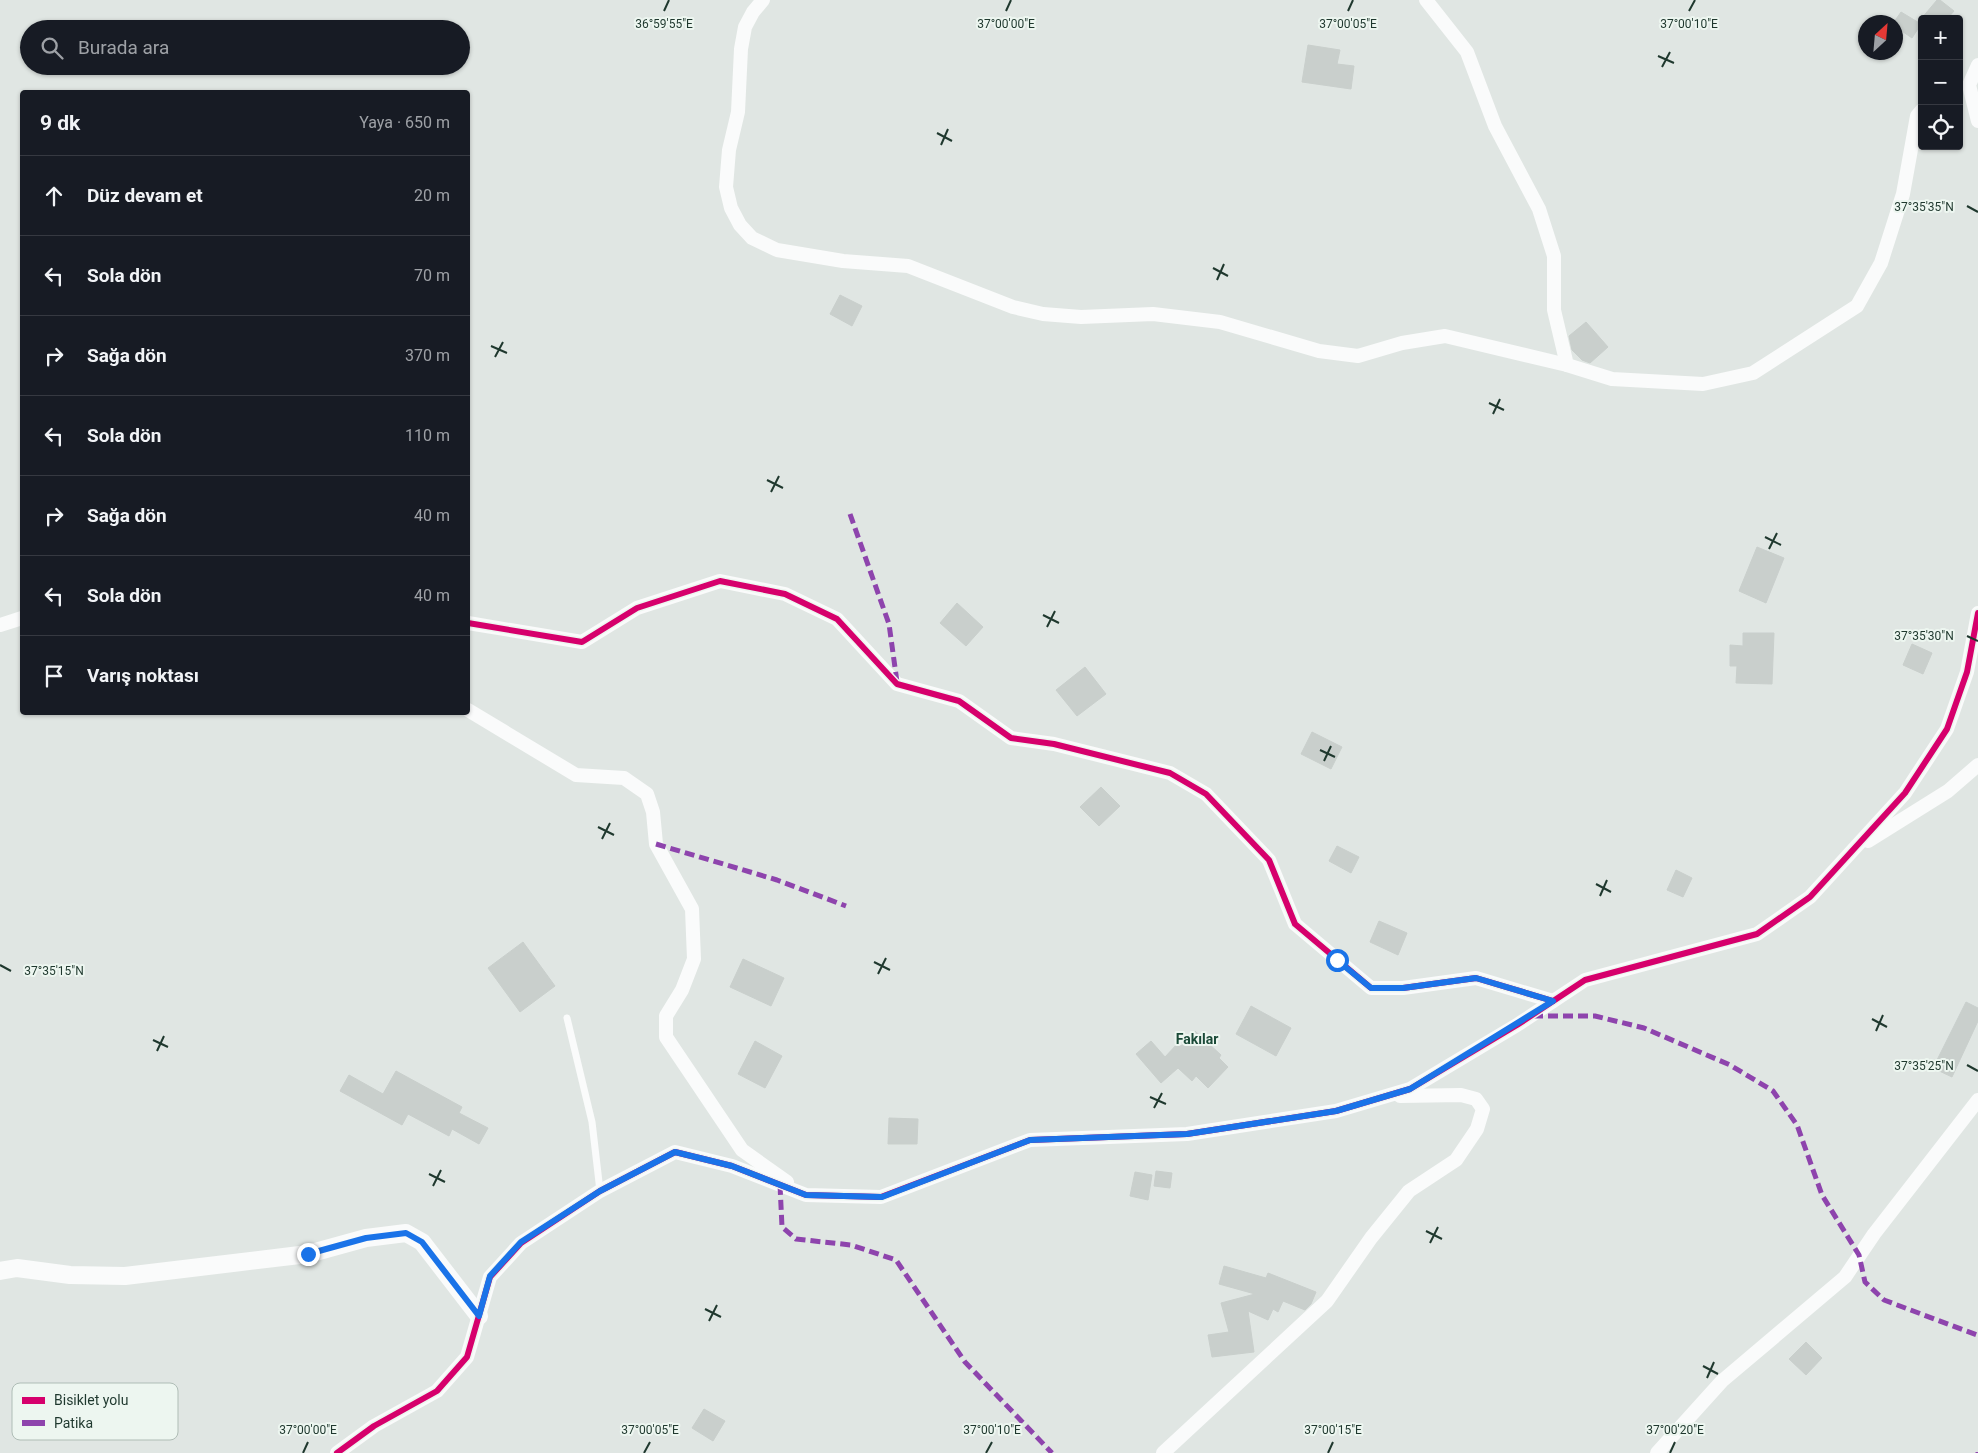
<!DOCTYPE html>
<html lang="tr">
<meta charset="utf-8">
<style>
:root{--surface:#171b24;--page:#242831;--text:#f1f3f6;--muted:#9ea1a6;--line:#363941}
body{margin:0;font-family:Roboto,sans-serif;background:var(--page);color:var(--text)}
.controls{position:absolute;right:15px;top:15px;display:grid;overflow:hidden;border-radius:5px;box-shadow:0 1px 4px #0004}
.controls button{width:45px;height:45px;display:grid;place-items:center;padding:0;border:0;border-bottom:1px solid var(--line);background:var(--surface);color:var(--text);font:25px sans-serif}
.compass{position:absolute;left:1858px;top:15px;width:45px;height:45px;border-radius:50%;background:var(--surface);box-shadow:0 1px 4px #0004;rotate:26deg}
.stop{position:absolute;width:15px;height:15px;margin:-11px;border:4px solid #1a73e8;border-radius:50%;background:#fff}
.stop.end{background:#1a73e8;border-color:#fff;box-shadow:0 1px 5px #0008}
.list{margin:0;padding:0;list-style:none}
h2{display:flex;justify-content:space-between;align-items:center;height:65px;margin:0;padding:0 20px;font-size:21px}
h2 small{font-size:16px;font-weight:400;color:var(--muted)}
.list li{display:grid;grid-template-columns:32px 1fr auto;gap:15px;align-items:center;box-sizing:border-box;height:80px;padding:0 20px;border-top:1px solid var(--line)}
.list b{display:block;font-size:19px;white-space:nowrap}
.list em{font-size:16px;font-style:normal;color:var(--muted)}
.icon{flex:none;width:28px;height:28px;fill:none;stroke:currentColor;stroke-width:2;stroke-linecap:round;stroke-linejoin:round}
.map{position:relative;flex:none;width:1978px;height:1453px;overflow:hidden}
.search{position:absolute;background:var(--surface);box-shadow:0 1px 4px #0004;left:20px;top:20px;width:450px;height:55px;display:flex;align-items:center;gap:12px;box-sizing:border-box;padding:0 18px;border-radius:28px;color:var(--muted);font-size:19px}
.panel{position:absolute;background:var(--surface);box-shadow:0 1px 4px #0004;left:20px;top:90px;width:450px;height:625px;border-radius:5px}
.map>svg:first-child{display:block}
</style>
<div class="map">
<svg width="1978" height="1453" viewBox="0 0 1978 1453">
<rect width="100%" height="100%" fill="#e0e6e3"/>
<!-- building -->
<g fill="#c9cfcc" stroke="#c9cfcc">
<polygon points="1937,0 1940,0 1954,11 1947,19 1921,19"/>
<polygon points="1901,12 1921,24 1912,38 1896,27 1894,22"/>
<polygon points="1308,45 1340,50 1337,64 1354,66 1351,89 1302,82"/>
<polygon points="840,295 862,306 852,326 830,314"/>
<polygon points="1586,322 1608,347 1590,363 1582,360 1572,350 1569,336"/>
<polygon points="1757,547 1784,558 1766,603 1739,591"/>
<polygon points="957,603 983,627 966,646 940,623"/>
<polygon points="1743,633 1774,633 1772,684 1736,683 1737,666 1730,666 1730,645 1743,646"/>
<polygon points="1912,644 1932,653 1923,674 1903,665"/>
<polygon points="1085,667 1106,694 1077,716 1056,690"/>
<polygon points="1312,732 1342,747 1331,769 1301,754"/>
<polygon points="1101,787 1120,806 1099,826 1080,807"/>
<polygon points="1337,846 1359,857 1351,873 1329,861"/>
<polygon points="1676,870 1692,878 1683,897 1667,890"/>
<polygon points="1379,921 1407,933 1398,955 1370,942"/>
<polygon points="523,942 555,986 520,1012 488,968"/>
<polygon points="743,959 784,978 771,1006 730,987"/>
<polygon points="1966,1002 1978,1008 1978,1021 1952,1077 1933,1068"/>
<polygon points="1251,1006 1291,1028 1276,1056 1236,1034"/>
<polygon points="1195,1031 1221,1055 1219,1058 1228,1067 1208,1088 1196,1076 1192,1081 1178,1068 1161,1083 1136,1054 1151,1041 1165,1057 1178,1043 1181,1046"/>
<polygon points="755,1041 782,1056 765,1088 738,1074"/>
<polygon points="396,1071 462,1107 459,1113 488,1128 479,1144 452,1129 449,1136 408,1114 402,1125 340,1091 349,1075 383,1094"/>
<polygon points="889,1118 918,1119 917,1144 888,1144"/>
<polygon points="1156,1171 1172,1173 1170,1188 1154,1186"/>
<polygon points="1135,1172 1152,1175 1148,1200 1130,1196"/>
<polygon points="1224,1266 1266,1278 1268,1273 1316,1292 1311,1304 1305,1310 1283,1301 1278,1312 1273,1309 1268,1320 1248,1311 1254,1352 1212,1357 1208,1335 1229,1332 1221,1303 1255,1294 1219,1284"/>
<polygon points="1806,1342 1822,1358 1806,1375 1789,1359"/>
<polygon points="704,1409 725,1421 713,1441 692,1428"/>
</g>
<g fill="none" stroke-linecap="round" stroke-linejoin="round">
<!-- service -->
<polyline stroke="#fafbfb" stroke-width="7" points="567,1018 592,1122 600,1191"/>
<!-- minor -->
<g stroke="#fafbfb" stroke-width="14">
<polyline points="763,0 753,12 745,27 741,49 738,112 729,150 726,187 731,208 740,225 752,238 777,250 843,261 908,266 1013,307 1043,314 1081,317 1153,314 1220,322 1319,351 1358,356 1402,343 1445,336 1567,365"/>
<polyline points="1426,0 1467,52 1495,126 1539,209 1554,256 1554,310 1567,365 1612,379 1703,384 1753,373 1857,306 1881,263 1903,194 1917,116 1922,110"/>
<polyline points="1978,65 1969,85 1978,121"/>
<polyline points="468,623 582,642 637,608 720,581 785,594 837,619 897,684 959,701 1011,738 1054,744 1170,773 1206,794 1269,860 1295,924 1371,988 1403,988 1476,978 1553,1001"/>
<polyline points="0,625 22,618"/>
<polyline points="468,710 576,775 624,778 647,794 653,812 656,844 692,909 694,959 682,990 666,1016 666,1037 742,1150 787,1182"/>
<polyline points="1868,841 1948,791 1978,765"/>
<polyline points="337,1453 374,1426 437,1391 467,1357 490,1277 521,1243 600,1191 675,1152 732,1166 806,1195 881,1197 1030,1140 1187,1134 1336,1111 1410,1089 1517,1025 1585,980 1757,934 1810,897 1905,793 1947,729 1967,672 1978,613"/>
<polyline points="1163,1453 1327,1301 1371,1238 1409,1191 1456,1160 1477,1129 1483,1109 1476,1099 1461,1095 1400,1096"/>
<polyline points="1657,1453 1722,1381 1845,1277 1874,1234 1978,1100"/>
</g>
<!-- tertiary -->
<polyline stroke="#fafbfb" stroke-width="18" points="0,1271 17,1268 70,1275 125,1276 308,1254 366,1238 406,1233 422,1242 479,1316"/>
<!-- quiet -->
<g stroke="#8e44ad" stroke-width="5" stroke-dasharray="10 5" stroke-linecap="butt">
<polyline points="850,514 889,624 897,682"/>
<polyline points="656,844 777,880 846,906"/>
<polyline points="1533,1016 1595,1016 1644,1028 1730,1065 1773,1091 1797,1125 1822,1195 1859,1255 1865,1282 1884,1300 1977,1335 1978,1337"/>
<polyline points="780,1185 782,1227 796,1239 851,1245 896,1260 965,1362 1052,1453"/>
<polyline points="1978,1453 1978,1452"/>
</g>
<!-- cycleway casing -->
<g stroke="#edf6f0" stroke-width="9">
<g id="cycleway">
<polyline points="468,623 582,642 637,608 720,581 785,594 837,619 897,684 959,701 1011,738 1054,744 1170,773 1206,794 1269,860 1295,924 1371,988 1403,988 1476,978 1553,1001"/>
<polyline points="337,1453 374,1426 437,1391 467,1357 490,1277 521,1243 600,1191 675,1152 732,1166 806,1195 881,1197 1030,1140 1187,1134 1336,1111 1410,1089 1517,1025 1585,980 1757,934 1810,897 1905,793 1947,729 1967,672 1978,613"/>
</g>
</g>
<!-- cycleway -->
<use href="#cycleway" stroke="#d6006c" stroke-width="6"/>
</g>
<g fill="none" stroke-linecap="round" stroke-linejoin="round">
<!-- route -->
<polyline stroke="#1a73e8" stroke-width="6" points="308,1254 366,1238 406,1233 422,1242 479,1316 490,1276 521,1242 600,1191 675,1152 732,1166 806,1195 882,1197 1030,1140 1187,1134 1336,1111 1410,1089 1553,1001 1476,978 1403,988 1371,988 1337,960"/>
</g>
<!-- ticks -->
<path fill="none" stroke="#1f382e" stroke-width="2" d="M664,11L669,0M1006,11L1011,0M1348,11L1353,0M1689,11L1695,0M1658,56L1674,63M1662,67L1670,52M937,133L952,141M941,145L948,129M1967,206L1978,212M1213,268L1228,276M1217,280L1224,264M491,346L507,353M495,357L503,342M1489,403L1504,410M1493,414L1500,399M767,480L783,488M771,492L779,476M1765,537L1781,545M1769,549L1777,533M1043,615L1059,623M1047,627L1055,611M1967,636L1978,641M1320,750L1335,757M1324,761L1331,746M598,827L614,835M602,839L610,823M1596,884L1611,892M1600,896L1607,880M874,962L890,970M0,965L11,971M878,974L886,958M1872,1019L1887,1027M1876,1031L1883,1015M153,1040L168,1047M157,1051L164,1036M1967,1065L1978,1071M1150,1097L1166,1104M1154,1108L1162,1093M429,1174L445,1182M433,1186L441,1170M1426,1231L1442,1239M1430,1243L1438,1227M705,1309L721,1317M709,1321L717,1305M1703,1366L1718,1374M1707,1378L1714,1362M303,1453L308,1442M644,1453L650,1442M986,1453L992,1442M1328,1453L1333,1442M1670,1453L1675,1442"/>
<g text-anchor="middle" stroke-width="4" stroke-linejoin="round" paint-order="stroke">
<!-- neighbourhood labels -->
<g font-size="14" font-weight="bold" fill="#1b4a38" stroke="#edf6f0">
<text x="1197" y="1044">Fakılar</text>
</g>
</g>
<!-- legend -->
<rect x="12" y="1383" width="166" height="57" rx="8" fill="#edf6f0" stroke="#afbdb6" stroke-width="1"/>
<rect x="22" y="1397" width="23" height="7" fill="#d6006c"/>
<rect x="22" y="1420" width="23" height="6" fill="#8e44ad"/>
<g font-size="14" fill="#1f382e">
<text x="54" y="1405">Bisiklet yolu</text>
<text x="54" y="1428">Patika</text>
</g>
<g font-size="12" text-anchor="middle" fill="#1f382e" stroke="#edf6f0" stroke-width="4" stroke-linejoin="round" paint-order="stroke">
<text x="664" y="28">36°59'55"E</text>
<text x="1006" y="28">37°00'00"E</text>
<text x="1348" y="28">37°00'05"E</text>
<text x="1689" y="28">37°00'10"E</text>
<text x="1924" y="211">37°35'35"N</text>
<text x="1924" y="640">37°35'30"N</text>
<text x="54" y="975">37°35'15"N</text>
<text x="1924" y="1070">37°35'25"N</text>
<text x="308" y="1434">37°00'00"E</text>
<text x="650" y="1434">37°00'05"E</text>
<text x="992" y="1434">37°00'10"E</text>
<text x="1333" y="1434">37°00'15"E</text>
<text x="1675" y="1434">37°00'20"E</text>
</g>
</svg>
<div class="controls">
<button>+</button>
<button>−</button>
<button><svg class="icon" aria-label="locate" viewBox="0 0 24 24"><circle cx="12" cy="12" r="6"/><path d="M12 2v4M12 18v4M2 12h4M18 12h4"/></svg></button>
</div>
<svg class="compass" viewBox="-18 -18 36 36"><path d="M0-13l5 13h-10z" fill="#e53935"/><path d="M0 13l5-13h-10z" fill="#9ea1a6"/></svg>
<div class="stop" style="left:1337px;top:960px"></div>
<div class="stop end" style="left:308px;top:1254px"></div>
<div class="search"><svg class="icon" aria-label="search" viewBox="0 0 24 24"><circle cx="10" cy="10" r="6"/><path d="M15 15l6 6"/></svg>Burada ara</div>
<section class="panel">
<h2>9 dk<small>Yaya · 650 m</small></h2>
<ul class="list">
<li><svg class="icon" aria-label="ahead" viewBox="0 0 24 24"><path d="M12 20V5M6 11l6-6 6 6"/></svg><div><b>Düz devam et</b></div><em>20 m</em></li>
<li><svg class="icon" aria-label="left" viewBox="0 0 24 24"><path d="M17 20v-9H6M10 6l-5 5 5 5"/></svg><div><b>Sola dön</b></div><em>70 m</em></li>
<li><svg class="icon" aria-label="right" viewBox="0 0 24 24"><path d="M7 20v-9h11M14 6l5 5-5 5"/></svg><div><b>Sağa dön</b></div><em>370 m</em></li>
<li><svg class="icon" aria-label="left" viewBox="0 0 24 24"><path d="M17 20v-9H6M10 6l-5 5 5 5"/></svg><div><b>Sola dön</b></div><em>110 m</em></li>
<li><svg class="icon" aria-label="right" viewBox="0 0 24 24"><path d="M7 20v-9h11M14 6l5 5-5 5"/></svg><div><b>Sağa dön</b></div><em>40 m</em></li>
<li><svg class="icon" aria-label="left" viewBox="0 0 24 24"><path d="M17 20v-9H6M10 6l-5 5 5 5"/></svg><div><b>Sola dön</b></div><em>40 m</em></li>
<li><svg class="icon" aria-label="arrive" viewBox="0 0 24 24"><path d="M6 21V4h12l-3 4 3 4H6"/></svg><div><b>Varış noktası</b></div></li>
</ul>
</section>
</div>
